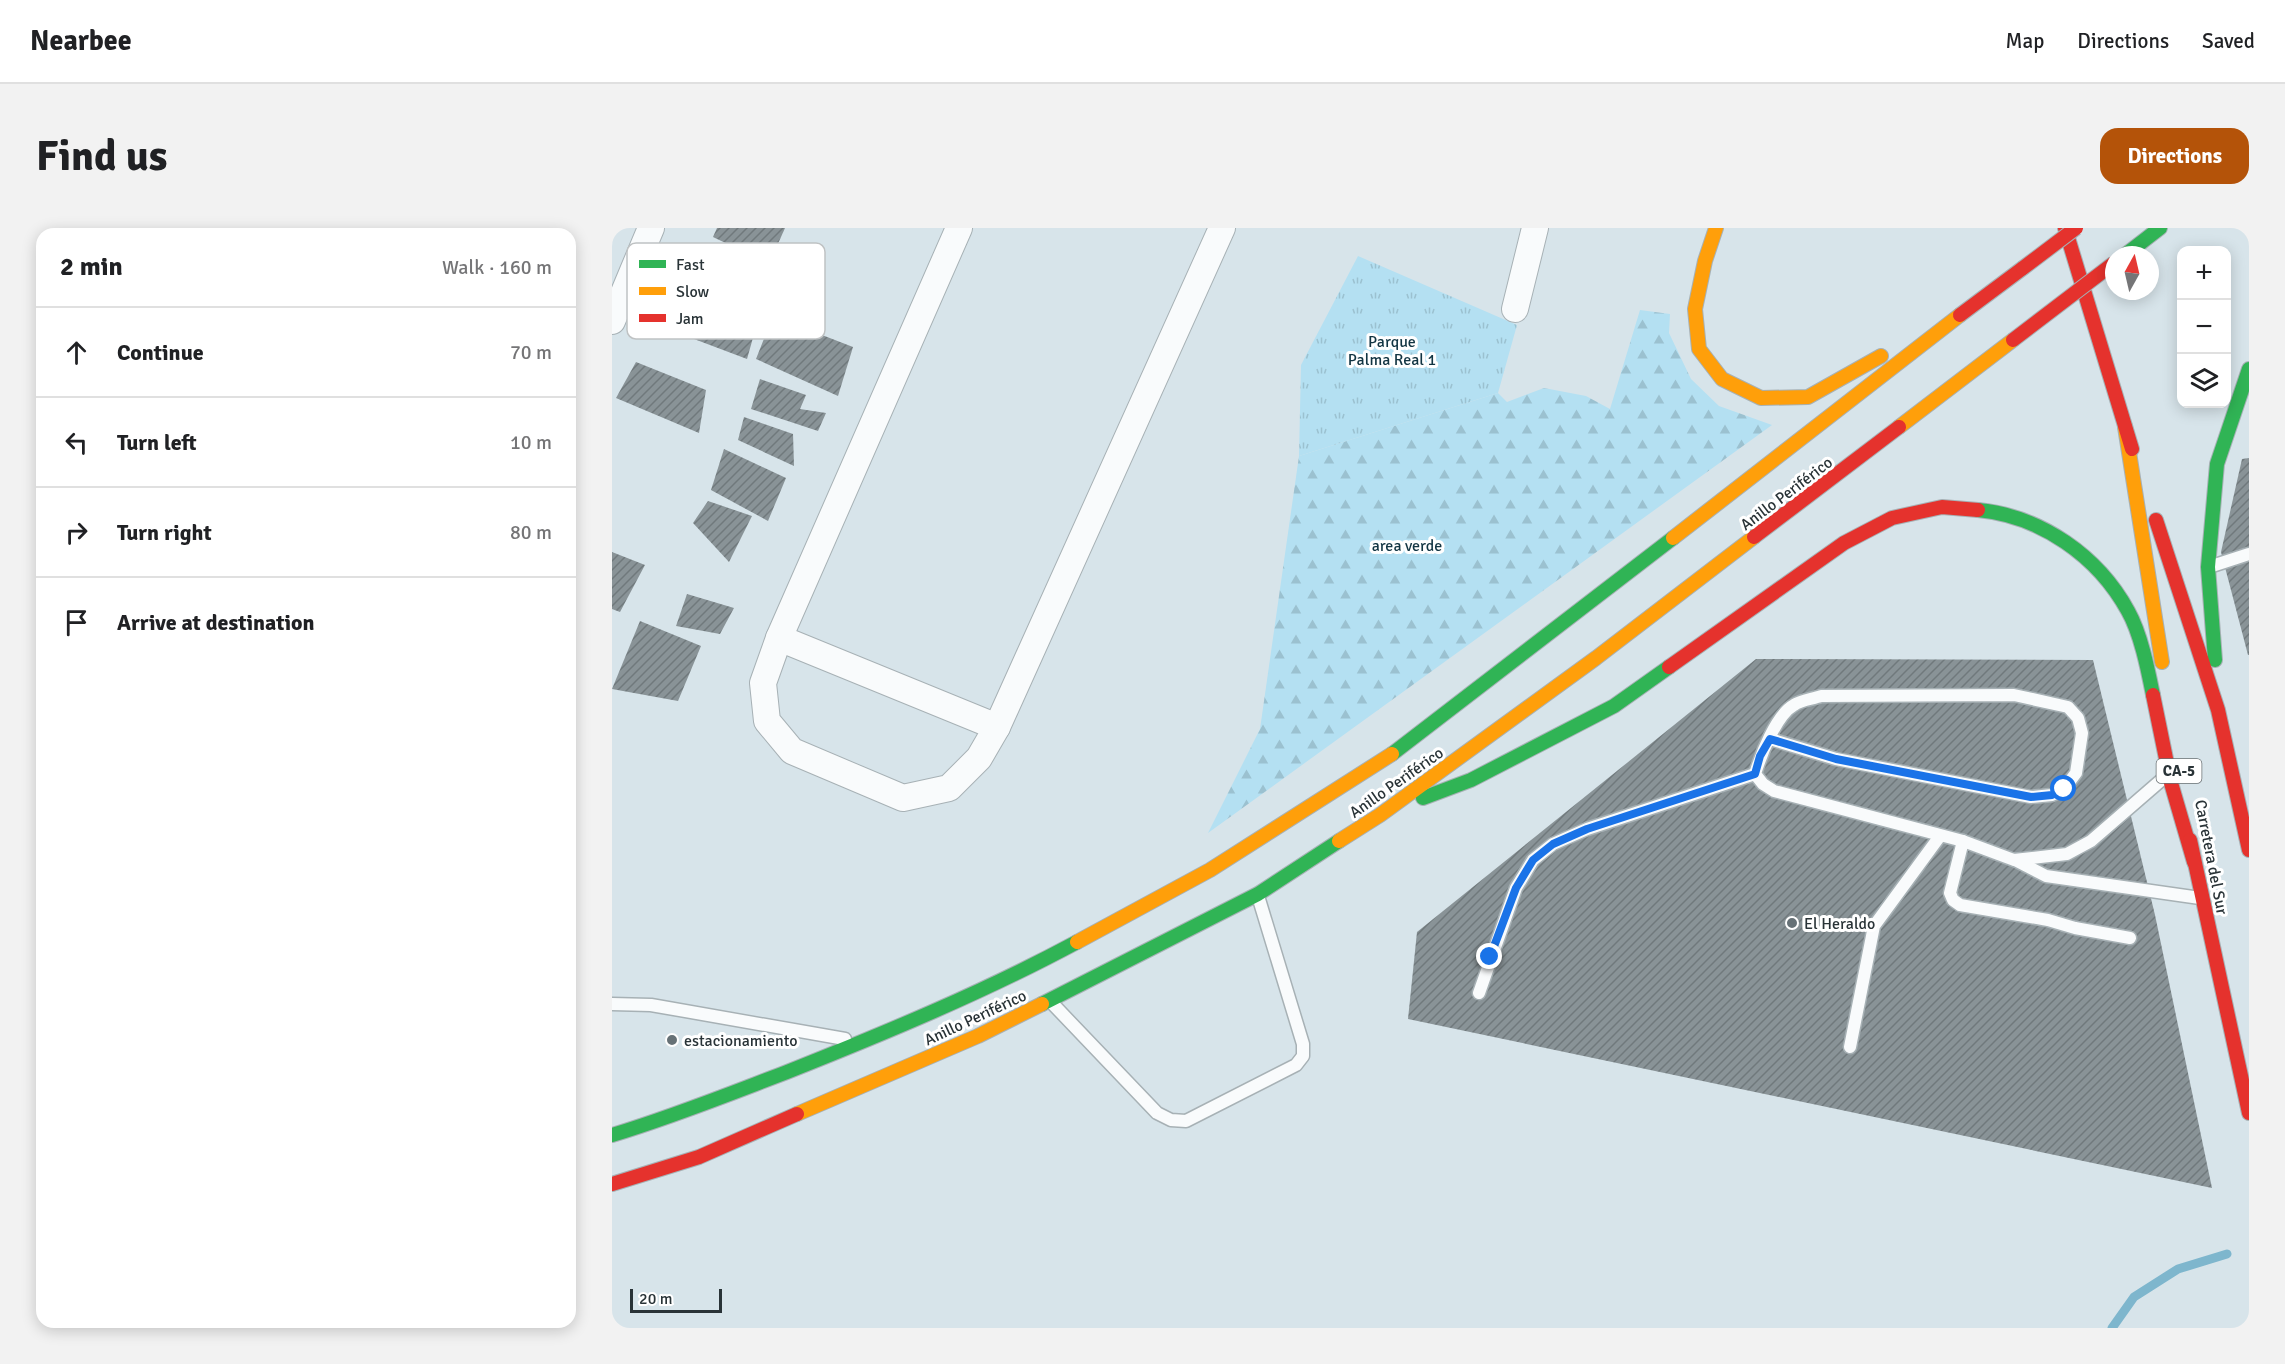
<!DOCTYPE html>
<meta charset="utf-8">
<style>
:root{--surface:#fff;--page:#f2f2f2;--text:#202124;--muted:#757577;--line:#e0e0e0;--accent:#b45309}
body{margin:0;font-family:Signika,sans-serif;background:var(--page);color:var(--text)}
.controls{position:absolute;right:18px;top:18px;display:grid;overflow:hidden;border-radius:12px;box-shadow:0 3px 15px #0003}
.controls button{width:54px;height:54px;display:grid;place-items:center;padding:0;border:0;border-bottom:2px solid var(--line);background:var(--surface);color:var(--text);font:30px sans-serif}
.compass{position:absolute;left:1493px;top:18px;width:54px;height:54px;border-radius:50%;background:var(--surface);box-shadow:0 3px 15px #0003;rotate:8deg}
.scale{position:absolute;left:18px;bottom:15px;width:92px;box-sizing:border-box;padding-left:6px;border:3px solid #293337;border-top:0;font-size:16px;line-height:21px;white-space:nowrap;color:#293337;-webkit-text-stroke:4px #fff;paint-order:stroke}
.stop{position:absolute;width:18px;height:18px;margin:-14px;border:4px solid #1a73e8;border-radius:50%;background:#fff}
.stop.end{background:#1a73e8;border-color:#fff;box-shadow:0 2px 6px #0008}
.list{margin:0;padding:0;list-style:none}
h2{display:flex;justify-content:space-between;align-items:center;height:78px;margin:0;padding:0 24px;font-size:26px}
h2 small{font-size:20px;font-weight:400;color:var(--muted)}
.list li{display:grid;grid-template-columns:39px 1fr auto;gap:18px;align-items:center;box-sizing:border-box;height:90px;padding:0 24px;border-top:2px solid var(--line)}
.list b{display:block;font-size:22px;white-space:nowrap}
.list em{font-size:20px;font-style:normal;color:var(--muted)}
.icon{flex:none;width:33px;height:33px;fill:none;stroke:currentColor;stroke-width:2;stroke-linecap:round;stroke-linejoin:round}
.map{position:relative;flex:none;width:1637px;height:1100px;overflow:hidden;border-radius:18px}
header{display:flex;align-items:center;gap:36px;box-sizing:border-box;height:84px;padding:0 30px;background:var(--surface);border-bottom:2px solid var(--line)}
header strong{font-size:28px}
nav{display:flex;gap:33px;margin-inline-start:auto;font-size:21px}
.intro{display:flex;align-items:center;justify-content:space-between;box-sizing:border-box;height:144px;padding:0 36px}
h1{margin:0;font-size:42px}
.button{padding:15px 27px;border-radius:18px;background:var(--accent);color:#fff;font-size:21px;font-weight:700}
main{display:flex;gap:36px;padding:0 36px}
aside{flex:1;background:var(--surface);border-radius:18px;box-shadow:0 3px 15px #0003}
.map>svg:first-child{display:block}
</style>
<header>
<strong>Nearbee</strong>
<nav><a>Map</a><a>Directions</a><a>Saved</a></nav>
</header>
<div class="intro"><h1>Find us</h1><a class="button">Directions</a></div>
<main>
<aside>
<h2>2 min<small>Walk · 160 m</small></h2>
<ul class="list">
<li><svg class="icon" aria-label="ahead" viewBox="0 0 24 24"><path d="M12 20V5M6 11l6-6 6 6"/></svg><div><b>Continue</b></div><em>70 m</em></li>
<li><svg class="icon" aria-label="left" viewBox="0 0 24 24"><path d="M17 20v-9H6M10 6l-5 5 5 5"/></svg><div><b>Turn left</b></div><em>10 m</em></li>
<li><svg class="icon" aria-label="right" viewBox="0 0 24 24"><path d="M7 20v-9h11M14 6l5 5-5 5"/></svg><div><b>Turn right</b></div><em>80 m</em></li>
<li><svg class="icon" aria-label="arrive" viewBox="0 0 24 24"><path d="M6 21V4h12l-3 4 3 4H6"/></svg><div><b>Arrive at destination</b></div></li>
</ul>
</aside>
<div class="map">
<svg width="1637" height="1100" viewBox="0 0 1637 1100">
<defs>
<pattern id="forest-firs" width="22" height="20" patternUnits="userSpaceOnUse" patternTransform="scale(1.5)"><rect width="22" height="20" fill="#b4e0f2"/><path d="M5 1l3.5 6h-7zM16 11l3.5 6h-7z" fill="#9bc1d0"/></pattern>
<pattern id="park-tufts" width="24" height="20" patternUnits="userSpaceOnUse" patternTransform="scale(1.5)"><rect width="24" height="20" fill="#b4e0f2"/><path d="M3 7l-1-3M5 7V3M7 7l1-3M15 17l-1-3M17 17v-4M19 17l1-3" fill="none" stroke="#9bc1d0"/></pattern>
<pattern id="building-hatch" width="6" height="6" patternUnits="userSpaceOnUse" patternTransform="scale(1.5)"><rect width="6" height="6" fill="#899397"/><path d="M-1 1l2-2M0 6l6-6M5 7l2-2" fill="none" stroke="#70797c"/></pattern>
</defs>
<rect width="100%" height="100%" fill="#d7e4ea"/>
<!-- forest -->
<polygon fill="url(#forest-firs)" points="1028,82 1058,86 1057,105 1079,151 1107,178 1160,197 596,605 648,501 687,228 886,165 895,174 932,160 974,168 998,181"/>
<!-- park -->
<polygon fill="url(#park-tufts)" points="746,28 905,97 886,165 687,228 689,137"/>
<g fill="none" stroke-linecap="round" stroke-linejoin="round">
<!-- stream -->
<polyline stroke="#7eb6cd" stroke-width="9" points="1500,1100 1522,1069 1566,1041 1615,1026"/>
</g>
<!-- building -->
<g fill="url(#building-hatch)">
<polygon points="105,0 173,0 157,36 101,9"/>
<polygon points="72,58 146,92 135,131 37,94"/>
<polygon points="161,88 241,119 226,168 144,131"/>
<polygon points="24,134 94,162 87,205 4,170"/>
<polygon points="148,151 194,167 188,181 214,185 206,203 139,181"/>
<polygon points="132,189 181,206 182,238 126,212"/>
<polygon points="112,221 174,250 156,293 99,262"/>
<polygon points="1637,230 1637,427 1636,427 1609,324 1630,231"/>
<polygon points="96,273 140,288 117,334 81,295"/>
<polygon points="0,324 33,337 8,384 0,381"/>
<polygon points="75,366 122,380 108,406 64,398"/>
<polygon points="28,393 89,418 66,473 0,461"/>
<polygon points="1144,431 1481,432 1543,687 1600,960 796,791 805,704"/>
</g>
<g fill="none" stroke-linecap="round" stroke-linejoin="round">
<!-- lane casing -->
<g stroke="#a7b1b5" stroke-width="15">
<g id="lane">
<polyline points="1600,338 1637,326"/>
<path d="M1158,511L1224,531L1419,569L1440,567L1452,561L1464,545L1470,505L1466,490L1456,479L1402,467L1209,468C1201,471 1189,472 1182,477C1164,487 1149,527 1143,546L1151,556L1162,563L1351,613L1402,632L1455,626L1479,613L1554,548"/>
<polyline points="1351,613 1338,665 1341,672 1348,677 1436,692 1463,700 1518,710"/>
<polyline points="1403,632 1434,648 1588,670"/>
<polyline points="867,765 904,660 921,632 941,616 975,601 1143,546"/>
<polyline points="438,773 545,885 559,892 574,893 684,837 691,828 691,816 646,668"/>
<polyline points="0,776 39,777 233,811"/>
<polyline points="1238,819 1262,698 1328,608"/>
</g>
</g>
<!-- street casing -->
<g stroke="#a7b1b5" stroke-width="28">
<g id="street">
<polyline points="347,0 167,410 151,455 155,493 180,523 291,570 337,560 367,530 385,499 610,0"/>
<polyline points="903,81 923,0"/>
<polyline points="0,93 39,0"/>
<polyline points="167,410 385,499"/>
</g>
</g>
<!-- fast casing -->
<g stroke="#a7b1b5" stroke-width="16">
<g id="fast">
<polyline points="1513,27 1548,0"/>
<path d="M1366,282C1429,288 1486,328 1516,383C1529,406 1536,442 1541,467"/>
<polyline points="1603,432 1596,339 1605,236 1637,141"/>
<polyline points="780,526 1061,310"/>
<polyline points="811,570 859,552 1002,478 1057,439"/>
<polyline points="430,776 646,666 727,613"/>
<path d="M0,907C60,889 117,866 175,844C273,805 372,764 465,714"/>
</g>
</g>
<!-- slow casing -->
<g stroke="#a7b1b5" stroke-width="16">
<g id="slow">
<polyline points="1104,0 1093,33 1083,81 1087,121 1110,151 1149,170 1196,169 1269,128"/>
<polyline points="1287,199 1401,112"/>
<polyline points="1513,199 1550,434"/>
<polyline points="1061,310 1348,87"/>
<polyline points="727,613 768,587 984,430 1142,309"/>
<polyline points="465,714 598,642 780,526"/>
<polyline points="185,886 366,808 430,776"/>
</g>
</g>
<!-- jam casing -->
<g stroke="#a7b1b5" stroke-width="16">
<g id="jam">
<polyline points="1453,0 1520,221"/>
<polyline points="1348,87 1411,40"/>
<polyline points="1544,292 1606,482 1637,622"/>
<polyline points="1142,309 1287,199"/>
<polyline points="1057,439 1232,315 1280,290 1330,279 1366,282"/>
<polyline points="1541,467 1559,555 1582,634"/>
<polyline points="1578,612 1637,885"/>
<polyline points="0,956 87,929 185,886"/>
</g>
</g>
<!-- lane -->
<use href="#lane" stroke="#f9fbfc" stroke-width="12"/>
<!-- street -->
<use href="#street" stroke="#f9fbfc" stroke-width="26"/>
<!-- fast -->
<use href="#fast" stroke="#30b455" stroke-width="14"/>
<!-- slow -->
<use href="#slow" stroke="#ff9f0a" stroke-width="14"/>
<!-- jam -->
<use href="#jam" stroke="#e5322d" stroke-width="14"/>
<!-- jam-bridge casing -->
<g stroke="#a7b1b5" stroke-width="16" stroke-linecap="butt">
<g id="jam-bridge">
<polyline points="1411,40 1464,0"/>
<polyline points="1401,112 1502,35"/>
</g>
</g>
<!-- jam-bridge -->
<use href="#jam-bridge" stroke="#e5322d" stroke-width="14"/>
</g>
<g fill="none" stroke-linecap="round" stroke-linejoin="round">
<!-- route -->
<polyline stroke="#1a73e8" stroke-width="8" points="878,729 904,660 921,632 941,616 975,601 1143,546 1148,528 1158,511 1224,531 1419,569 1440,567 1452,561"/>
</g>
<!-- markers -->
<g fill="#667176" stroke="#fff" stroke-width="2">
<circle cx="1180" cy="695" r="6"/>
<circle cx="60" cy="812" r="6"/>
</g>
<g text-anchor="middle" stroke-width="6" stroke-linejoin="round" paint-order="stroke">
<!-- shield labels -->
<rect fill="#fff" stroke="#697073" stroke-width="1.5" x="1544.5" y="531" width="45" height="24" rx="4.5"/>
<g font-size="15" font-weight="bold" fill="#293337">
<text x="1567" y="548">CA-5</text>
</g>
<!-- park labels -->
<g font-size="16" fill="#123543" stroke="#fff">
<text x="780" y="119">Parque<tspan x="780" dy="18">Palma Real 1</tspan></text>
<text x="795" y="323">area verde</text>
</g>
<!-- street labels -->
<g font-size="16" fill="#293337" stroke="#fff">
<text transform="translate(1174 265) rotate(-37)" y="6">Anillo Periférico</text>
<text transform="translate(784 554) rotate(-35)" y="6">Anillo Periférico</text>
<text transform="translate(1600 629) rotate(79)" y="6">Carretera del Sur</text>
<text transform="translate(363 789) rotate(-25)" y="6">Anillo Periférico</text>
</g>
<!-- poi labels -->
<g font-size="16" fill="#293337" stroke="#fff" text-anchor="start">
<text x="1192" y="701">El Heraldo</text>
<text x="72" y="818">estacionamiento</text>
</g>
</g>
<!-- legend -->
<rect x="15" y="15" width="198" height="96" rx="9" fill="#fff" stroke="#bfc2c3" stroke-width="1.5"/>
<rect x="27" y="32" width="27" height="8" fill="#30b455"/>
<rect x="27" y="59" width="27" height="8" fill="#ff9f0a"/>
<rect x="27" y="86" width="27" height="8" fill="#e5322d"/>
<g font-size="16" fill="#293337">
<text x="64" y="42">Fast</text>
<text x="64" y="69">Slow</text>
<text x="64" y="96">Jam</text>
</g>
</svg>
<div class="controls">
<button>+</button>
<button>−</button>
<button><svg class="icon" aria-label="layers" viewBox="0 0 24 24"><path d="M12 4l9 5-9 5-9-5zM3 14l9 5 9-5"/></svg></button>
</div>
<svg class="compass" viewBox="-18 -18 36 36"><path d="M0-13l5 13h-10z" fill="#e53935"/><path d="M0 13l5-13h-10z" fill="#757577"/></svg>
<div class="scale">20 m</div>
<div class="stop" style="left:1452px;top:561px"></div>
<div class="stop end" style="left:878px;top:729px"></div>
</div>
</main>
